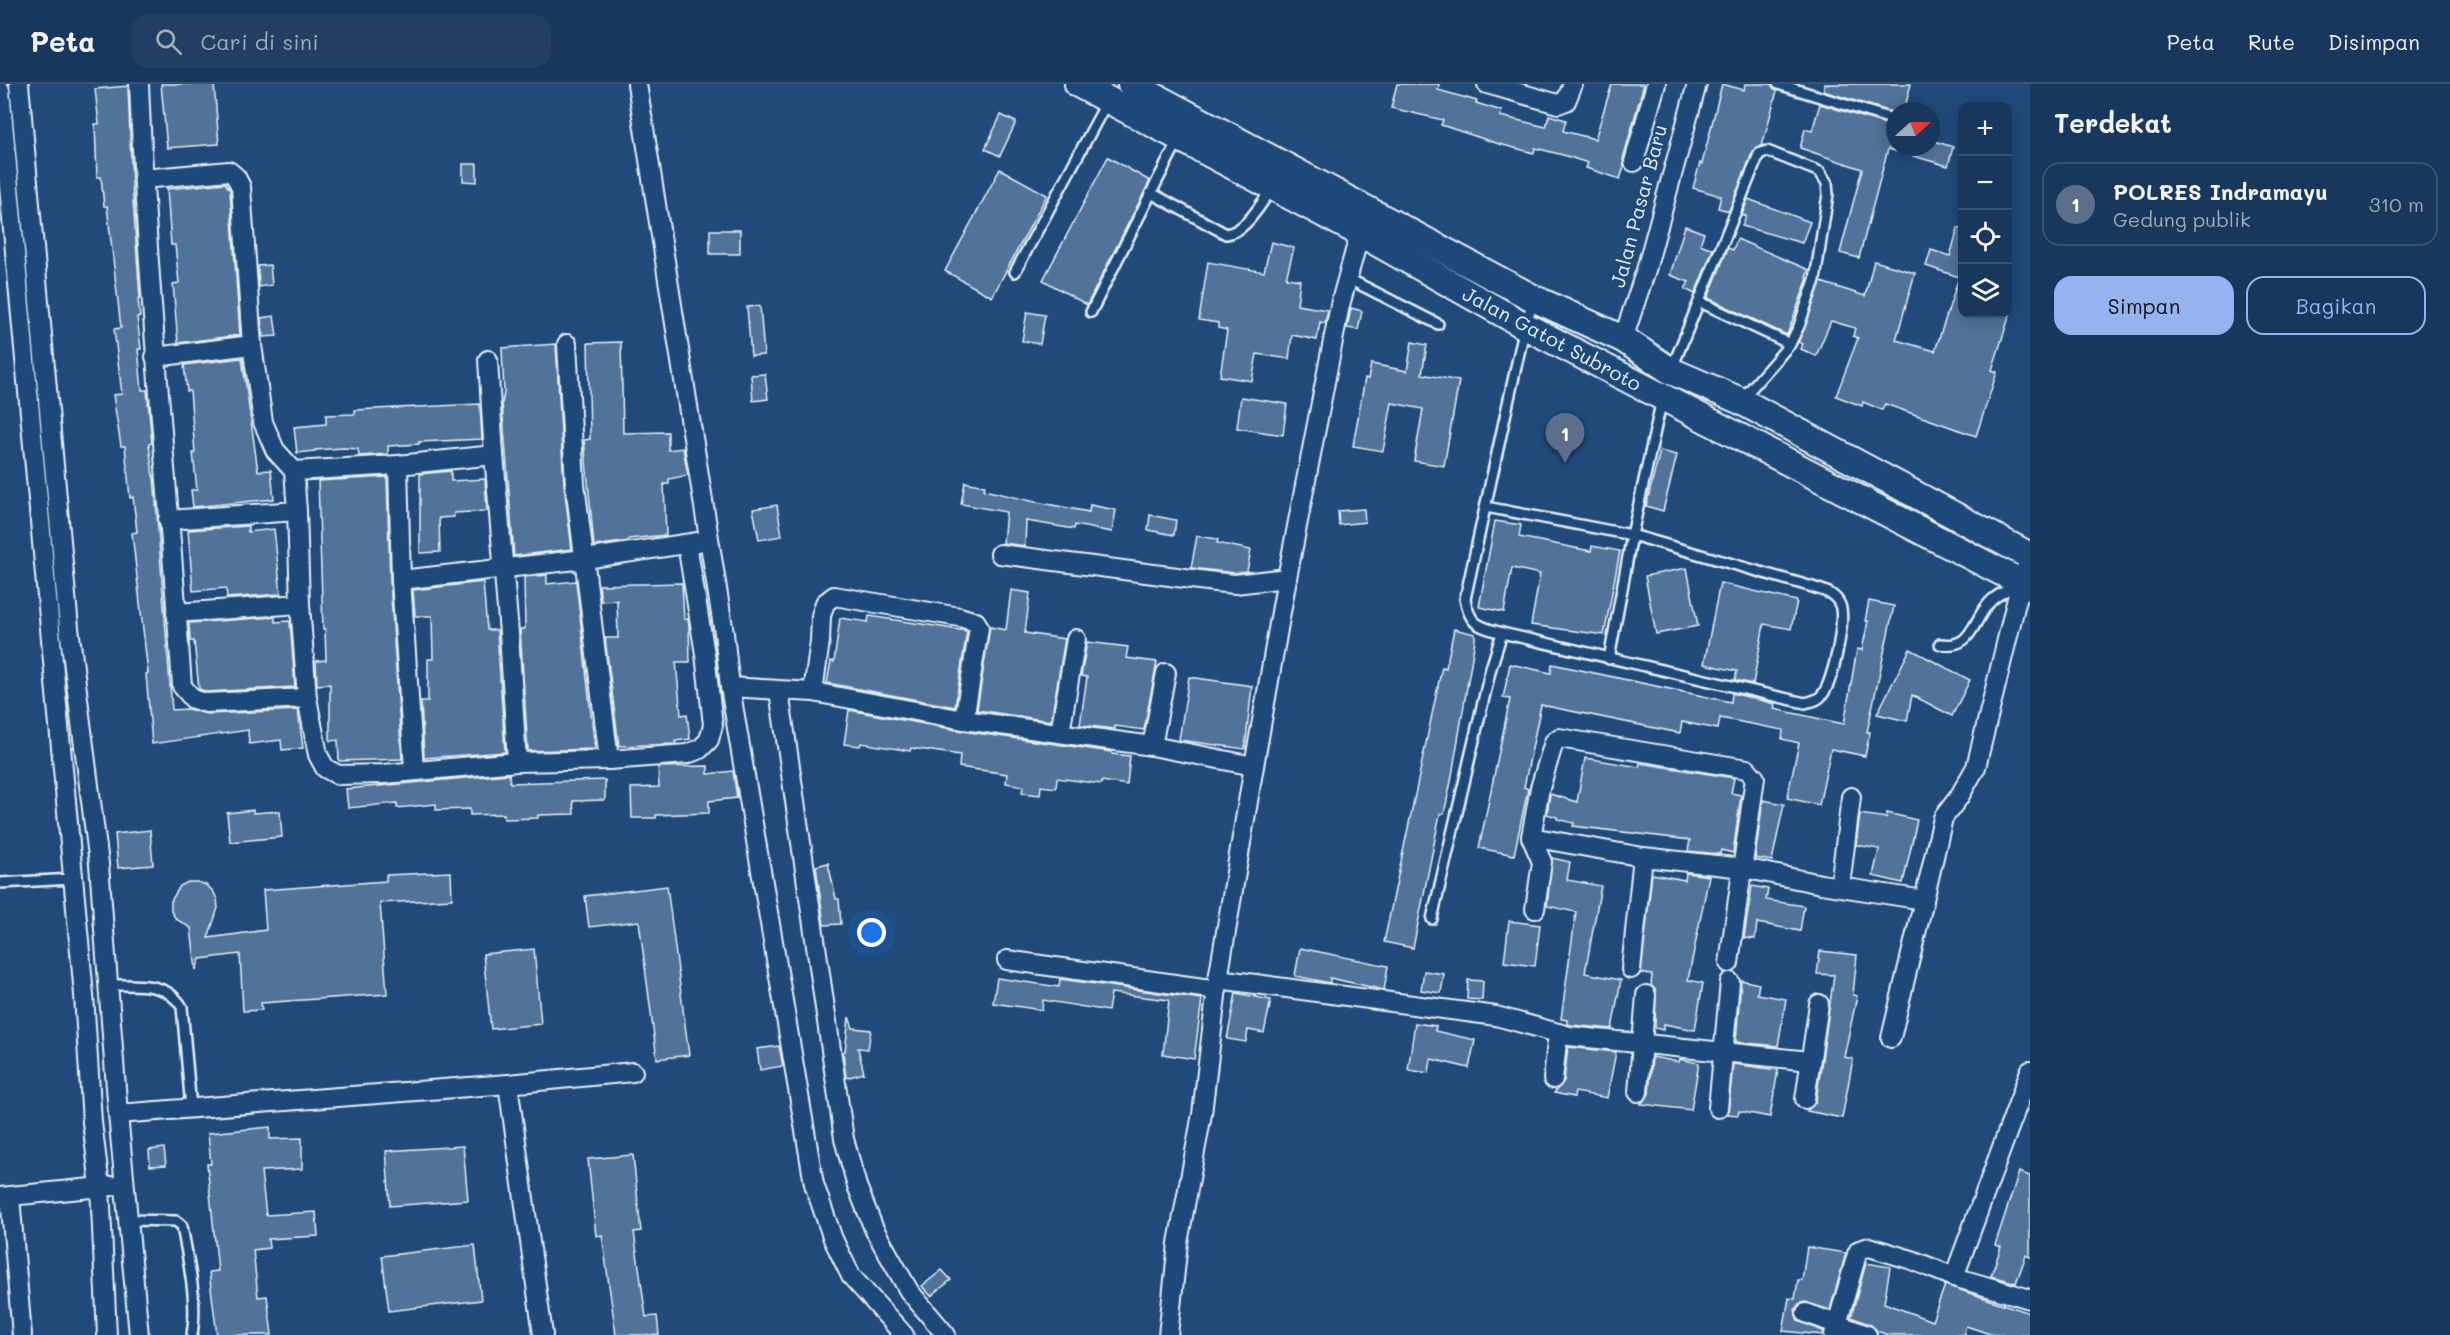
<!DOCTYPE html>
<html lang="id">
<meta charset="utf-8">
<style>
:root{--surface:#17385c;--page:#203f62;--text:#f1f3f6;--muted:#9eacbb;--line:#365272;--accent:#95b2f1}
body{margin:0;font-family:Mali,sans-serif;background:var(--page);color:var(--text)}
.controls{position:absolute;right:18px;top:18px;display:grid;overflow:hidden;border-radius:12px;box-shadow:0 3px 15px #0003}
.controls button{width:54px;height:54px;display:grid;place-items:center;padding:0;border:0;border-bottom:2px solid var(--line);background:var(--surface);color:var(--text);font:30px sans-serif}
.compass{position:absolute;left:1886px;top:18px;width:54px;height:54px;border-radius:50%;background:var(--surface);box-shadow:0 3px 15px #0003;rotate:69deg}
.you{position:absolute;left:872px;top:849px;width:21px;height:21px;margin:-15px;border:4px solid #fff;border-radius:50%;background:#1a73e8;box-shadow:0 0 0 9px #1a73e833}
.badge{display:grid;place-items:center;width:39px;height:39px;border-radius:50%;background:var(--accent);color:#fff;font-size:20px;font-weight:700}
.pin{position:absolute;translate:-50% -50px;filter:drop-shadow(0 2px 3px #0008)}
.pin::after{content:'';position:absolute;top:32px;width:21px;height:18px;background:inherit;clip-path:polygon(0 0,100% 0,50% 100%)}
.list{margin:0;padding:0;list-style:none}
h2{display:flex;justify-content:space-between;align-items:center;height:78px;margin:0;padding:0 24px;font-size:26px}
h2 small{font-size:20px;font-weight:400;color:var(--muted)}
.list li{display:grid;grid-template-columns:39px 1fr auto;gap:18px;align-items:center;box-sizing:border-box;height:84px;margin:0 12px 12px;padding:0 12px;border:2px solid var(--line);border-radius:18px}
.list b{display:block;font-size:22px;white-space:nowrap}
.list p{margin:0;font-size:20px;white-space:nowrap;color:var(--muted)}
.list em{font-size:20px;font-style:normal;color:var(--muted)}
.actions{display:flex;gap:12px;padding:18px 24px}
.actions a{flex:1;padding:14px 0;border:2px solid var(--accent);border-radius:18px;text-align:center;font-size:21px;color:var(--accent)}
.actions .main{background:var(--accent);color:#111}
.icon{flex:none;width:33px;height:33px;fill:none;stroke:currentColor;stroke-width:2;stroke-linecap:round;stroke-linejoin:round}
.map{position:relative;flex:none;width:2030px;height:1251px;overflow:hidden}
header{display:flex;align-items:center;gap:36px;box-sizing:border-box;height:84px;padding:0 30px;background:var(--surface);border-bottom:2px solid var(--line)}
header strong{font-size:28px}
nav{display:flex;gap:33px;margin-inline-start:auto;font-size:21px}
.search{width:420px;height:54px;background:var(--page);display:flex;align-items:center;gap:15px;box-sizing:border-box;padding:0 21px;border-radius:18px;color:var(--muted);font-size:22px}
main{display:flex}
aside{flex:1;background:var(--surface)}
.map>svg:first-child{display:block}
</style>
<header>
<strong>Peta</strong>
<div class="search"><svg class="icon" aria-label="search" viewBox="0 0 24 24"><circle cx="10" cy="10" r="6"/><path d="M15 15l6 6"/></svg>Cari di sini</div>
<nav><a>Peta</a><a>Rute</a><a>Disimpan</a></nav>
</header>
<main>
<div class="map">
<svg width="2030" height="1251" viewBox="0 0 2030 1251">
<rect width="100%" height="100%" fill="#1f4a7a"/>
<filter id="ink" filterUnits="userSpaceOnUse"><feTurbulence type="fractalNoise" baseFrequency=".0167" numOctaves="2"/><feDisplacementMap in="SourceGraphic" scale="12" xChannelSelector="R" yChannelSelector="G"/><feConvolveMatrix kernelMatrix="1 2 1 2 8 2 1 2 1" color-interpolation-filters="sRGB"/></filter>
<g filter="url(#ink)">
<!-- building -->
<g fill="#517399" stroke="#e8f1f8" stroke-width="1.5">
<polygon points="161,0 214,0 219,60 167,64"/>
<polygon points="1397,0 1439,0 1438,6 1477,17 1476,19 1502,27 1500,32 1546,43 1549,31 1566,36 1563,47 1595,55 1612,0 1644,0 1623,75 1624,83 1620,95 1586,84 1588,79 1563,71 1535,64 1534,69 1499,60 1441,41 1443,36 1391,24"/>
<polygon points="1722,0 1744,6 1745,0 1771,0 1777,7 1762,62 1756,63 1753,67 1729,127 1718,124 1721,112 1693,104 1700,79 1702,80"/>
<polygon points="1825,0 1911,0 1904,27 1895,27 1895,29 1823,7"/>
<polygon points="128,2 132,101 140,214 138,215 140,233 137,233 141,265 138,265 142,306 147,306 152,359 149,360 153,392 154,392 172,626 188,625 207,630 298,626 303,664 282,666 281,656 249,660 248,646 152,660 146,590 148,589 132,449 137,448 133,413 130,414 125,362 121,362 113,311 122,310 114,245 121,244 107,122 104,122 101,93 97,93 95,40 99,40 95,5"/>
<polygon points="1820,20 1895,43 1895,67 1888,65 1859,174 1840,169 1862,85 1800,64 1805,45 1812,47"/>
<polygon points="1001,31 1016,38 1000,72 985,65"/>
<polygon points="1931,56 1953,63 1948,82 1896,67 1896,63 1931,63"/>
<polygon points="1108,73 1150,97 1087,221 1043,196"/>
<polygon points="463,80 477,80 477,98 463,97"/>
<polygon points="1000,85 1047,111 992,213 945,187"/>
<polygon points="225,99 230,106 240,251 178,259 173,200 179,199 175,161 171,161 167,105"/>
<polygon points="1748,115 1810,138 1802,159 1742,142 1746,132 1742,131"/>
<polygon points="1685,142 1704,149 1700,160 1713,165 1695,210 1685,205 1689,198 1670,191"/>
<polygon points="1958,144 1962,145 1962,230 2010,230 1992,286 1997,288 1976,352 1885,320 1882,326 1863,318 1862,322 1836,312 1858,254 1853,252 1855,244 1831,237 1816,272 1801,265 1803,260 1798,258 1821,198 1865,212 1874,177 1915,189 1896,256 1935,267 1959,193 1926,182 1931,166 1950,172"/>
<rect x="710" y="146" width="30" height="24"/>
<polygon points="1737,155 1809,186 1806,193 1808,194 1787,251 1708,214 1728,164 1733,166"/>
<polygon points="1271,158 1294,164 1286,194 1300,196 1297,221 1328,226 1325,239 1320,238 1317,256 1292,251 1289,275 1257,270 1252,297 1220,292 1227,246 1218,244 1218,239 1199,236 1208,178 1264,188"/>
<polygon points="270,181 272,201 259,203 258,182"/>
<polygon points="760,222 764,271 751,272 747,223"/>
<polygon points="1351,224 1362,227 1358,246 1347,244"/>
<polygon points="1027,228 1045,231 1040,260 1022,257"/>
<polygon points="274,232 277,252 263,253 261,234"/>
<polygon points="621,258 623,349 668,348 668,366 683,364 688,391 669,395 669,400 664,400 666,451 629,455 629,457 594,462 584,356 590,355 588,259"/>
<polygon points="1412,258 1427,261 1422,290 1459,297 1444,382 1414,377 1423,325 1392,319 1383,367 1353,362 1365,294 1368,295 1371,280 1407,287"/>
<polygon points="556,260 564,401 572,465 514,472 502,319 504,309 502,264"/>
<polygon points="242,274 258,387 271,386 274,415 193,423 191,406 197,406 193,369 195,369 190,307 187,307 184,281"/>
<polygon points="765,290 768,315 753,317 751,291"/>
<polygon points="1241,313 1287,320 1283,351 1237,344"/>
<polygon points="480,320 482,355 419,358 419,360 388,362 388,370 359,372 358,365 344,364 315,366 315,367 297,369 294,343 326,340 326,331 355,330 355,326"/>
<polygon points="1660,367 1677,371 1663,427 1646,422"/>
<polygon points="451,387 451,397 485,395 487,427 454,429 454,433 439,434 440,468 420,469 420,390"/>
<polygon points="387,393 390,497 402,675 339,677 338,656 330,657 330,600 317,601 316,577 326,576 325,545 323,545 318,397"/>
<polygon points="965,398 985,402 984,406 1031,417 1089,428 1090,421 1116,426 1112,448 1075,441 1074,445 1026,437 1025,462 1003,459 1006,428 961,420"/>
<polygon points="777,421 782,452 759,456 753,425"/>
<polygon points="1364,425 1365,438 1339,441 1338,427"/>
<polygon points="1150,431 1176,436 1174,451 1148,446"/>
<polygon points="1495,437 1521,441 1519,453 1591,467 1592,462 1620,467 1604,551 1531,541 1540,490 1512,484 1504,528 1479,523"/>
<polygon points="248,442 248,448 274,445 281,510 227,514 226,504 193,507 188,446"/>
<polygon points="1197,452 1218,455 1217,459 1251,466 1247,487 1235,489 1191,484"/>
<polygon points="1687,484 1698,542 1656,550 1645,492"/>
<polygon points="547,491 547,500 576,497 595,665 528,667 520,545 525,545 524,493"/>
<polygon points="483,498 487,546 497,546 505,668 424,674 421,617 428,617 428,575 433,575 432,532 415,532 413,506"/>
<polygon points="682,499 684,535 688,535 689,542 690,578 676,578 681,631 687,630 690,655 675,657 676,660 619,662 605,554 618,554 617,516 601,517 599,501"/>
<polygon points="1720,499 1797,517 1791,545 1764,540 1753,600 1735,596 1737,587 1704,580"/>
<polygon points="1011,506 1030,509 1025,549 1065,555 1051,637 977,626 990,543 1006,546"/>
<polygon points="1869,517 1894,522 1867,648 1870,648 1865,672 1831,665 1819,721 1787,714 1799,659 1782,655 1783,646 1720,634 1718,645 1682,638 1680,649 1541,621 1524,703 1528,705 1514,771 1479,764 1510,615 1503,614 1510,580 1551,589 1552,580 1731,618 1732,609 1775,620 1774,625 1844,640 1857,565 1862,566 1868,537 1865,537"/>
<polygon points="869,532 967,547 955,623 827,599 831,577 834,578 840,534 868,538"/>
<polygon points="275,533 275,538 290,537 295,603 207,608 199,605 194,557 190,557 189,539"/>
<polygon points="1454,545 1475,550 1475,556 1451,697 1444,730 1440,730 1413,864 1384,858 1442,583 1446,584"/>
<polygon points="1087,558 1128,563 1126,574 1157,578 1144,646 1115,642 1115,645 1080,641 1087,593 1081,592"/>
<polygon points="1910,565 1970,596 1952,632 1912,611 1907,637 1877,630"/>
<polygon points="1189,593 1252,602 1245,665 1179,656"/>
<polygon points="849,626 962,647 1112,668 1112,670 1130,672 1127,701 1102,697 1101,700 1057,694 1056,704 1041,702 1040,711 1022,709 1023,702 1006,699 1007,690 959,683 960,671 911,664 910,667 861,659 860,662 844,660"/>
<polygon points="1585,674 1639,683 1640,679 1734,694 1731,709 1741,711 1733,769 1721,766 1720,770 1688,767 1690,756 1573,742 1574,739 1557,735 1557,733 1547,730 1550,710 1577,718"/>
<polygon points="708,682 708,690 733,687 737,714 709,717 709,729 656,731 656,734 632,734 631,704 659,703 658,683"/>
<polygon points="509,690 510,699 605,696 605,716 573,717 574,730 538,731 538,734 504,735 504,730 470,731 470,725 436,726 436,720 397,724 397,719 348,724 346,705"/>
<polygon points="1763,716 1784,720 1772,777 1755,774"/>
<polygon points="253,726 253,729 280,727 282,753 230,758 227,729"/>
<polygon points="1887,729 1917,736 1903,799 1873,792 1879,765 1856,761 1860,730 1886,734"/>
<polygon points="150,746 153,781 118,784 115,750"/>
<polygon points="1552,774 1570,778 1567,796 1601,802 1585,889 1621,896 1612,945 1571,941 1567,940 1567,936 1561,935 1576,828 1547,822"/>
<polygon points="828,779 836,815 839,815 841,840 824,841 816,782"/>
<polygon points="451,788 452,815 380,819 387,910 261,919 262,926 243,927 240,870 200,875 196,886 191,844 176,835 171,827 171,817 180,802 188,798 197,798 206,801 213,807 217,815 218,824 208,854 266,846 263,806 386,797 386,791"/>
<polygon points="1686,789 1709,792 1688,896 1703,899 1695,946 1664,940 1663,946 1655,944 1656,907 1651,901 1652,891 1641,889 1652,790 1685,796"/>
<polygon points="667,802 689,971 657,975 639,837 589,843 585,812"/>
<polygon points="1752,802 1768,805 1766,816 1804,822 1800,847 1757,839 1755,855 1744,854"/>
<polygon points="1509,837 1540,841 1535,882 1504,878"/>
<polygon points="1300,864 1388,882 1384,906 1330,894 1330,899 1295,892"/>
<polygon points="534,865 541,940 491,945 483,870"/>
<polygon points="1820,867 1857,871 1853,911 1857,912 1844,973 1853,975 1842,1034 1807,1027 1816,1017 1834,891 1817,890"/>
<polygon points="1424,887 1444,890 1441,909 1421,906"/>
<polygon points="997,894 1059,903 1060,895 1202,915 1194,975 1163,970 1169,916 1111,909 1108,927 1043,916 1042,926 993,919"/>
<polygon points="1468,896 1483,897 1482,916 1467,915"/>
<polygon points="1741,896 1759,900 1757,910 1786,915 1778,962 1736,958"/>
<polygon points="1236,909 1271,916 1264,949 1248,946 1246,958 1227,955"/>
<polygon points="849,933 853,944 871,946 868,965 858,964 864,989 846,994 843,968 845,967"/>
<polygon points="1415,939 1436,942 1435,947 1475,956 1469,984 1431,975 1429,989 1408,986"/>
<polygon points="779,962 783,982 760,986 757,965"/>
<polygon points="1568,963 1616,968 1607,1014 1575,1008 1574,1013 1554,1009 1564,997"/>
<polygon points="1652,973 1679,978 1680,975 1699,979 1691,1026 1641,1020 1649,1010"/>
<polygon points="1733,980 1778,986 1770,1033 1739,1027 1738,1031 1728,1030"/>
<polygon points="270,1043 270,1055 302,1054 302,1085 261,1087 266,1131 316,1128 318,1152 268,1155 269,1164 253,1166 258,1213 267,1212 272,1251 217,1251 209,1188 218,1187 207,1080 211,1080 208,1049"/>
<polygon points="463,1062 468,1116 390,1122 386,1067"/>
<polygon points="164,1064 166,1081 150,1082 149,1066"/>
<polygon points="633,1071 641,1147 634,1148 646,1233 657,1232 659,1251 616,1251 602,1151 596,1152 588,1075"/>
<polygon points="2019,1088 2030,1092 2030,1173 2026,1171 2016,1199 1991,1192 2001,1163 1995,1161"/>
<polygon points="475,1161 481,1216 389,1227 382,1172"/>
<polygon points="1807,1163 1846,1169 1830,1226 1805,1218 1799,1220 1795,1226 1798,1237 1823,1247 1823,1251 1783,1247 1789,1214 1795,1215 1798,1196 1802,1196"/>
<polygon points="1866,1179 1890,1183 1884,1219 1932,1237 1945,1201 2030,1229 2030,1251 1993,1251 1966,1242 1964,1248 1966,1251 1888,1251 1877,1247 1871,1241 1851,1233"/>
<polygon points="942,1186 951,1196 931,1212 922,1202"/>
</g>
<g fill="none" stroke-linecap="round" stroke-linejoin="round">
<!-- lane casing -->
<g stroke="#e8f1f8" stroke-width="14">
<g id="lane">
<polyline points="1778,0 1895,36"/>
<polyline points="1151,109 1179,55"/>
<polyline points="1015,188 1108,16"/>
<polyline points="1347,194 1438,240"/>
<polyline points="1700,218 1790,260"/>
<path d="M1091,228L1151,109L1226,150C1246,148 1260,120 1272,105"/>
<polyline points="1672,284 1759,70 1767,67 1820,88 1827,99 1828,110 1815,196 1799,242 1790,260 1742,315"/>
<polyline points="1486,423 1632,451 1609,575"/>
<path d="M1502,549C1479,542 1470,542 1465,515L1525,242L1534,215"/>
<path d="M1940,560C1974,565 1972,536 1990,518C1997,510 2010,505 2019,500"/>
<polyline points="0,799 73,795"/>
<path d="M1432,835L1491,584L1502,549L1805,619C1812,617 1817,617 1822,611C1833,599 1846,536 1840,521C1835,508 1821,506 1809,502L1632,451L1662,315"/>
<path d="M107,901C134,902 166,896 182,923L191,1024"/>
<path d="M129,1136L176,1137L182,1142C188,1177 198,1216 192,1251"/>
</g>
</g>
<!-- street casing -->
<g stroke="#e8f1f8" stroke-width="22">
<g id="street">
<polyline points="19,0 69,544 99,780 118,1030 139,1251"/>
<path d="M139,0C147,201 168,401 182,602L193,615L206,619L307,614L318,671L325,684L338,691L384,690L517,678L609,676L687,670L700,665L709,656L713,641L705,570L687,460"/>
<polyline points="637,0 724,549 730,603 814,1100 833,1155 851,1192 904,1251"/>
<polyline points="1487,0 1558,20 1566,17 1573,0"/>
<polyline points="0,6 84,911 92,1038 100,1102 107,1251"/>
<polyline points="1634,78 1656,0"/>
<polyline points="143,95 229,87 236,93 241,103 252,261 155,273"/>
<polyline points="1623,255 1646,186 1697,0"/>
<polyline points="567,260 575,400 609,676"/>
<polyline points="488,276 494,371"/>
<polyline points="398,381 401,496 414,686"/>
<polyline points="294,387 398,381 494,371 509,549 517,678"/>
<polyline points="168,436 297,427 294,387 275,366 263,338 252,261"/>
<polyline points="1000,470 1215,498 1235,500 1287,494"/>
<polyline points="401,496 585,475 698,458"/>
<polyline points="300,520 307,614"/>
<polyline points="176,529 300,520 297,427"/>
<polyline points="730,603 813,608 964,636 1152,662 1254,682 1218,895 1202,1030 1178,1159 1168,1251"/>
<polyline points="779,607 844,1055 857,1102 874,1145 909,1207 946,1251"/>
<polyline points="813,608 820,557 821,532 825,519 834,512 960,533 976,538 979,544 964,636"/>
<polyline points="1060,649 1076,555"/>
<polyline points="1152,662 1166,589"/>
<polyline points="1254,682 1287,494 1340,221 1360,149"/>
<polyline points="1531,753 1540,704 1554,658 1559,654 1747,685 1755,694 1754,701 1729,879"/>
<polyline points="1840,802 1851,713"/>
<polyline points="1535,825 1542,778 1531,753 1643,773 1743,784 1821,800 1924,816 1943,734 1959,713 1976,683 2021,498 2030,474"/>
<polyline points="1007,876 1217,906"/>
<polyline points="1631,885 1643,773"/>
<polyline points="1218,895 1496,932 1569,952 1810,977"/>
<polyline points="1891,954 1924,816"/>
<polyline points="1553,995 1558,949"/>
<polyline points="508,1000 543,1251"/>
<polyline points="1638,1008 1646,911"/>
<polyline points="1805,1015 1819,920"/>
<polyline points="1718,1024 1730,898"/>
<polyline points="118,1030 508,1000 633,988"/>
<polyline points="0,1113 112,1102"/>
<polyline points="10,1113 22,1251"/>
<polyline points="1954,1193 2030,987"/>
<polyline points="1806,1229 1867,1251"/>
<polyline points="1834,1251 1857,1170 1859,1166 1869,1163 1912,1176 1954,1193 2030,1215"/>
</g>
</g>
<!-- secondary casing -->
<g stroke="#e8f1f8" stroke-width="30">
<g id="secondary">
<polyline points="1078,0 1360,149 1525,242 2030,503"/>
<polyline points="1131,0 1535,215 1623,255 1671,287 1741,317 2030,472"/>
</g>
</g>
<!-- lane -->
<use href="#lane" stroke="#1f4a7a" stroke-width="9"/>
<!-- street -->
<use href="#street" stroke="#1f4a7a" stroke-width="18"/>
<!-- secondary -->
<use href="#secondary" stroke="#1f4a7a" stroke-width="26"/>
</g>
</g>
<g text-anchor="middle" stroke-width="4.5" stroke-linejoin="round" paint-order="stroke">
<!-- street labels -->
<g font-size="20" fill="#e8f1f8" stroke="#1f4a7a">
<text transform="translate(1639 122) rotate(-75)" y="7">Jalan Pasar Baru</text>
<text transform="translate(1552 255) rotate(28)" y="7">Jalan Gatot Subroto</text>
</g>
</g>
</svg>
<div class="controls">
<button>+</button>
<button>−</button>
<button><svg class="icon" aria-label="locate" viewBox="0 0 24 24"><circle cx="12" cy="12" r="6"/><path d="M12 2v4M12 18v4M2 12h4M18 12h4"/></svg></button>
<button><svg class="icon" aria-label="layers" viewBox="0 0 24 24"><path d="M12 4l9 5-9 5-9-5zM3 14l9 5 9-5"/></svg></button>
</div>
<svg class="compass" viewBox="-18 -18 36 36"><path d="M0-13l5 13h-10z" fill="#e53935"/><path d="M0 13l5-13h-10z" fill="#9eacbb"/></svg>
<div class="you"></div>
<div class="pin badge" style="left:1565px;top:379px;background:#5c6f8a">1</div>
</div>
<aside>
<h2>Terdekat<small></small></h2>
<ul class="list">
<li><span class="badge" style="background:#5c6f8a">1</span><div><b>POLRES Indramayu</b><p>Gedung publik</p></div><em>310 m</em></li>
</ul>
<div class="actions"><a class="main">Simpan</a><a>Bagikan</a></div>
</aside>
</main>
